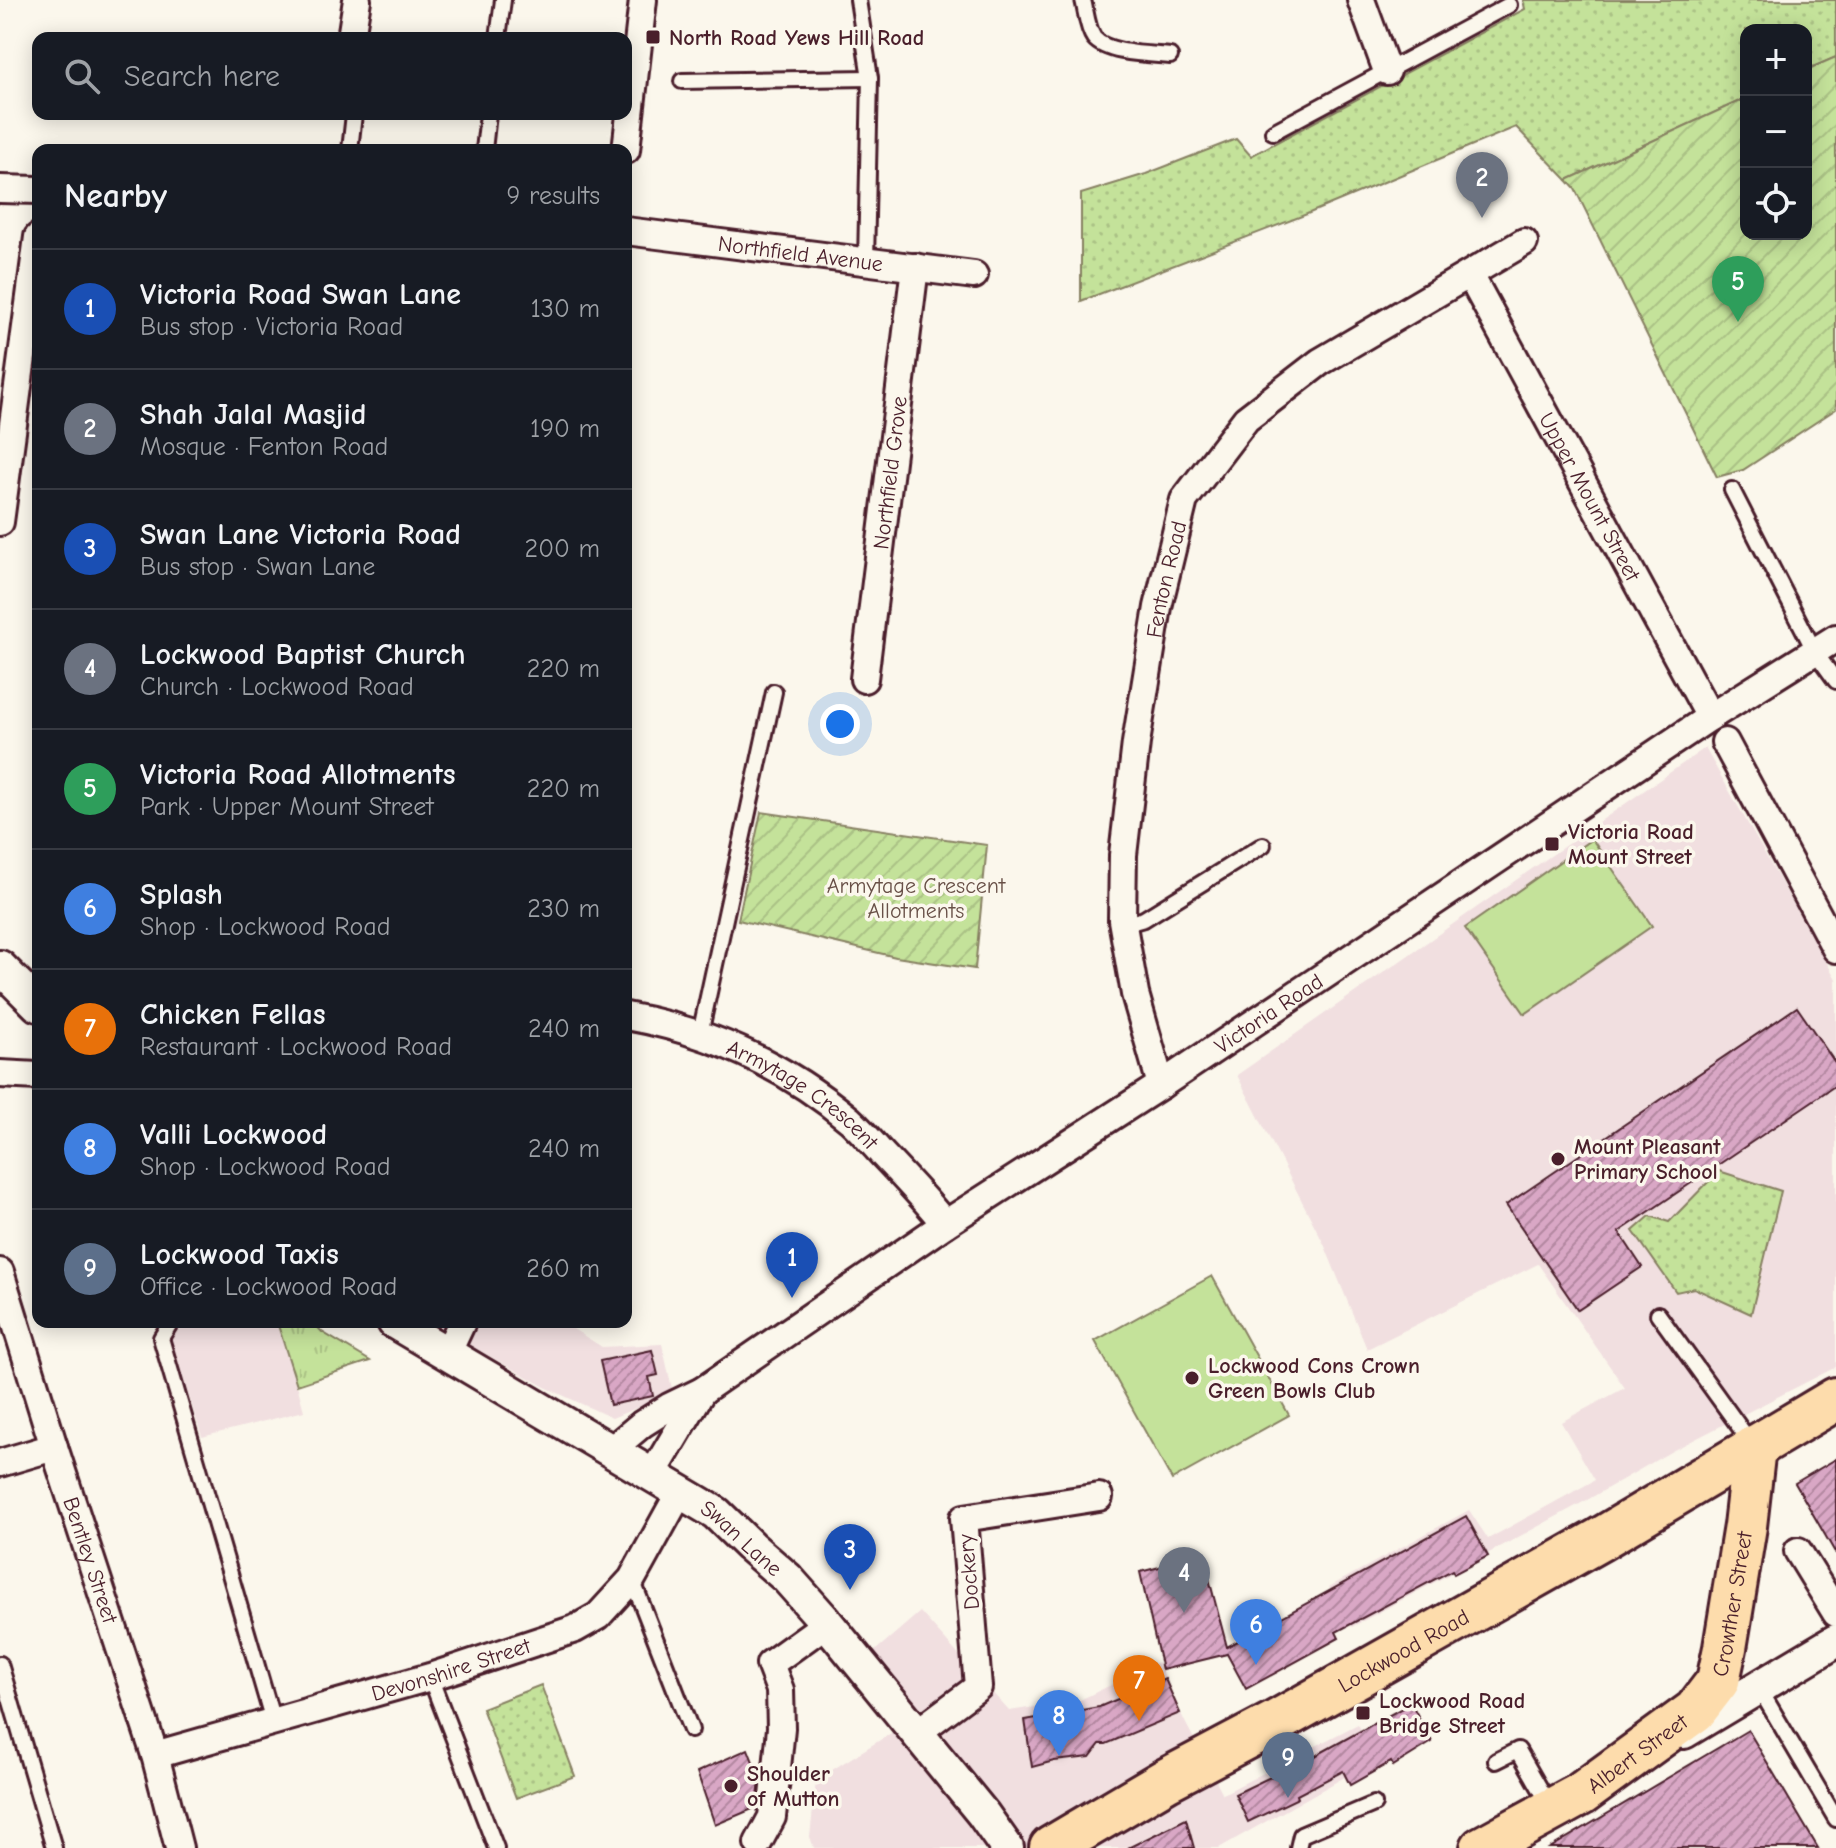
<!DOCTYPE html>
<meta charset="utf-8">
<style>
:root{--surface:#171b24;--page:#242831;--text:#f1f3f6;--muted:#9ea1a6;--line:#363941;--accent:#a6949b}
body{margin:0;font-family:"Comic Neue",sans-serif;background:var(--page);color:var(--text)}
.controls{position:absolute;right:24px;top:24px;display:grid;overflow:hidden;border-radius:16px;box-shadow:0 4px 20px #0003}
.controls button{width:72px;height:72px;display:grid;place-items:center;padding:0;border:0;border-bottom:2px solid var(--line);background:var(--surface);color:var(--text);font:40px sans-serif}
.you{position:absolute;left:840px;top:724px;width:28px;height:28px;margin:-20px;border:6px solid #fff;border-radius:50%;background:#1a73e8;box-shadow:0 0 0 12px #1a73e833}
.badge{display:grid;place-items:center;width:52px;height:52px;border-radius:50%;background:var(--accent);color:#fff;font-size:26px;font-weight:700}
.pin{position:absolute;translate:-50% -66px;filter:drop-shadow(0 2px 4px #0008)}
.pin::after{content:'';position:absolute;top:42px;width:28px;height:24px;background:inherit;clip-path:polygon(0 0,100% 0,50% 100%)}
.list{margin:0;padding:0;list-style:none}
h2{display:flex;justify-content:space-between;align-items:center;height:104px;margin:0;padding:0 32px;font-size:34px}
h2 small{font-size:26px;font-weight:400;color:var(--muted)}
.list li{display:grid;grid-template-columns:52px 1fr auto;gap:24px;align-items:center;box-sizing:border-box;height:120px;padding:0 32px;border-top:2px solid var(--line)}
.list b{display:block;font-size:30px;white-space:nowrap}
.list p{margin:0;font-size:26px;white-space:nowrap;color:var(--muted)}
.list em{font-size:26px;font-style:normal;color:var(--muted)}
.icon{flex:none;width:44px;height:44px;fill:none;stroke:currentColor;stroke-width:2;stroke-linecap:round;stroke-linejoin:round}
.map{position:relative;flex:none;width:1836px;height:1848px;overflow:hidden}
.search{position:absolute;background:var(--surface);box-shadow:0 4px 20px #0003;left:32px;top:32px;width:600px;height:88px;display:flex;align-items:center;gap:20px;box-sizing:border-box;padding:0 28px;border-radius:16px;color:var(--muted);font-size:30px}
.panel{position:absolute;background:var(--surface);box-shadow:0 4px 20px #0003;left:32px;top:144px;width:600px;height:1184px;border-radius:16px}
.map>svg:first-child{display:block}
</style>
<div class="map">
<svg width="1836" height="1848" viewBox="0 0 1836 1848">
<defs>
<pattern id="grass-tufts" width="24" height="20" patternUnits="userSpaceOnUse" patternTransform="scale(2)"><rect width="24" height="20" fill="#c4e29a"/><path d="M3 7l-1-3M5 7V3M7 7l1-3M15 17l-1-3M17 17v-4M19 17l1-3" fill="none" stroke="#aac185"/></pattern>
<pattern id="park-dots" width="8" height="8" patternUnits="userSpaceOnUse" patternTransform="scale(2)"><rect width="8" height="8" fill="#c4e29a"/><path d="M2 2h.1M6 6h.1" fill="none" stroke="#aac185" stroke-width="1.8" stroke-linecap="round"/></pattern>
<pattern id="garden-furrows" width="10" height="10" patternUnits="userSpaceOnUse" patternTransform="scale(2)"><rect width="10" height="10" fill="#c4e29a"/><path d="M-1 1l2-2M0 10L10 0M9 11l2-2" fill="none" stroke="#aac185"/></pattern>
<pattern id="building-hatch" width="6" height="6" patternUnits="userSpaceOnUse" patternTransform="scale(2)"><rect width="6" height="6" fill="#d9a7c5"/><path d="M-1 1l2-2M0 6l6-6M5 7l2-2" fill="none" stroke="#b287a0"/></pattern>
</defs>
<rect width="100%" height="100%" fill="#fbf7ec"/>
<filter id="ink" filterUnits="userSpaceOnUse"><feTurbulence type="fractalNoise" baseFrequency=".0125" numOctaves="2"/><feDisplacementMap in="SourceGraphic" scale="16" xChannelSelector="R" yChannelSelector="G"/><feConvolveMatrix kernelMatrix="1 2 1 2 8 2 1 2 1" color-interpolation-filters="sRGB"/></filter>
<g filter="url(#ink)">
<!-- built -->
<g fill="#f1dfe0">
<polygon points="1705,748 1836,979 1836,1367 1672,1451 1587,1500 1352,1627 1329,1587 1469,1510 1488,1539 1595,1480 1561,1422 1632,1384 1625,1388 1538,1264 1367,1349 1324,1244 1237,1075"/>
<polygon points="185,1322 277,1322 297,1385 304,1411 202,1437 170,1338"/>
<polygon points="428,1322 562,1322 602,1347 662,1344 673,1393 612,1418 545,1387"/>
<polygon points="920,1612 1009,1711 1080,1700 1158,1662 1184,1720 1223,1794 1358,1724 1377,1762 1350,1774 1219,1848 814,1848 810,1837 816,1780 920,1715 869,1656"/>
</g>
<!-- grass -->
<polygon fill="url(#grass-tufts)" stroke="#878062" stroke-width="2" points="277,1322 313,1322 322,1332 370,1361 297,1385"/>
<!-- park -->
<g fill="url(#park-dots)" stroke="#878062" stroke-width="2">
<polygon points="1523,0 1836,0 1836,57 1806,70 1806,30 1746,30 1746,98 1567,180 1516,127 1307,214 1081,301 1081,194 1146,174 1236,139 1251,156 1525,9"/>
<polygon points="1719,1171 1781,1191 1751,1314 1694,1288 1676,1292 1633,1231 1650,1216 1669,1222"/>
<polygon points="541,1685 575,1776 516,1798 482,1708"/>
</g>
<!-- garden -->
<g fill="url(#garden-furrows)" stroke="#878062" stroke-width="2">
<polygon points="1836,57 1836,409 1743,470 1717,477 1575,189 1567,180 1746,98 1746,234 1806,234 1806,70"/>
<polygon points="761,812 987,845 975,969 896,957 738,920"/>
</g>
<!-- pitch -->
<g fill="#c4e29a" stroke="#878062" stroke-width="2">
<polygon points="1592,839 1652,926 1525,1014 1465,928"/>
<polygon points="1212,1276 1289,1415 1172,1480 1095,1341"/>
</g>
<!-- building -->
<g fill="url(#building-hatch)" stroke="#4a1f2b" stroke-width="2">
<polygon points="1797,1007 1836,1064 1836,1085 1619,1232 1642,1267 1578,1310 1506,1205"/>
<polygon points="652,1350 658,1375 649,1377 653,1396 610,1405 600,1361"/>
<polygon points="1836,1459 1836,1554 1795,1483"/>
<polygon points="1466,1516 1488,1556 1454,1574 1452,1570 1336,1632 1339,1638 1246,1689 1227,1654 1162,1670 1140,1572 1203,1556 1227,1647"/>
<polygon points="1165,1679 1180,1713 1106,1744 1100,1744 1090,1757 1054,1761 1032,1767 1025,1720 1099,1707"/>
<polygon points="1411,1703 1432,1742 1393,1766 1391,1762 1350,1785 1343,1771 1297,1795 1298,1798 1248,1822 1235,1794 1285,1770 1286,1772"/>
<polygon points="1748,1730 1818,1848 1550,1848"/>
<polygon points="748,1749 760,1780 757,1807 715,1825 697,1772"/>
<polygon points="1186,1819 1194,1848 1128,1848"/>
</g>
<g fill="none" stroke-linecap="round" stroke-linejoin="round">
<!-- service casing -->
<g stroke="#4a1f2b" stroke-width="20">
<g id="service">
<polyline points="858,0 870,78 866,261"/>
<path d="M1083,0C1086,11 1087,28 1094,38C1107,54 1150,54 1170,56"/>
<polyline points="498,38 503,0"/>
<polyline points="682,81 870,78"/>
<polyline points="1273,132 1509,5"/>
<polyline points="350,150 354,114"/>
<polyline points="484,150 488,114"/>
<polyline points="1732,490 1815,652 1836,681"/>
<polyline points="1123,925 1144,919 1263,845"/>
<polyline points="700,1034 774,692"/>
<polyline points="1658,1314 1751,1443"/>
<polyline points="171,1322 161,1338 273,1721"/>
<polyline points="632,1579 691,1730"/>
<polyline points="0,1664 54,1848"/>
<polyline points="430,1677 496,1848"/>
<polyline points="1759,1688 1836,1819"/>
<polyline points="1496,1761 1518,1750 1550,1806"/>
<polyline points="1298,1848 1301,1835 1374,1804"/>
</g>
</g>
<!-- minor casing -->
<g stroke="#4a1f2b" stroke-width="32">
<g id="minor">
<polyline points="1361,0 1387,71"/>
<polyline points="351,38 357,0"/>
<polyline points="626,150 643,0"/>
<polyline points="0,189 38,190"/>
<path id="s1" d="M626,231L974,275"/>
<path id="s2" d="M1470,275L1710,717"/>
<polyline points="0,522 38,237"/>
<path id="s3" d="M864,679L915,267"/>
<polyline points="1725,742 1836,949"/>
<path id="s4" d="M626,1016C709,1031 785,1065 850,1120C862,1131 873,1144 884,1156C905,1178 926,1200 945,1224"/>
<polyline points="0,1074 38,1076"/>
<path id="s5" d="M1161,1085L1135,994L1122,920L1123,855L1136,743L1158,607L1184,500L1246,419L1320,362L1524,242"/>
<path id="s6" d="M0,1272L54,1447L155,1755L179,1848"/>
<polyline points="447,1354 462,1322"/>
<path id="s7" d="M611,1450L642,1424L669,1407L702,1391L945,1224L1161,1085L1710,717L1836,638"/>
<polyline points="0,1463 54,1447"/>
<polyline points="652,1475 702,1391"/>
<polyline points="1798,1551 1836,1613"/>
<polyline points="918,1732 978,1687 964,1518 1099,1497"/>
<path id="s8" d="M155,1755L430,1677L575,1629L598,1616L632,1579L680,1492"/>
<polyline points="758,1843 772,1817 781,1728 780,1690 770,1664 827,1623"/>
</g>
</g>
<!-- tertiary casing -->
<g stroke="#4a1f2b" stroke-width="38">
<g id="tertiary">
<polyline points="0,967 38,1005"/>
<path id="s9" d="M394,1322L716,1513L750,1546L787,1578L827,1623L983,1814L1007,1848"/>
<polyline points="1684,1732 1836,1641"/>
</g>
</g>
<!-- primary casing -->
<g stroke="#4a1f2b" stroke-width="48">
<g id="primary">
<path id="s10" d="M1051,1848L1166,1780L1276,1722L1599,1540L1836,1399"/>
<path id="s11" d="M1482,1848L1581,1794L1695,1711L1718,1681L1725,1648L1745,1526L1754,1447"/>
</g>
</g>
<!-- service -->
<use href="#service" stroke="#fbf7ec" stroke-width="14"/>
<!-- minor -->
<use href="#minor" stroke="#fbf7ec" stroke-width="26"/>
<!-- tertiary -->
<use href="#tertiary" stroke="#fbf7ec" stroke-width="32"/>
<!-- primary -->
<use href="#primary" stroke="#fddcac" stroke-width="42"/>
</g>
</g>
<!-- markers -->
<g fill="#4a1f2b" stroke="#fbf7ec" stroke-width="3">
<rect x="645" y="29" width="16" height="16" rx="4"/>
<rect x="1544" y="836" width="16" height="16" rx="4"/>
<circle cx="1558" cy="1159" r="8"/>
<circle cx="1192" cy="1378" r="8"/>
<rect x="1355" y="1705" width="16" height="16" rx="4"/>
<circle cx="731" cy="1786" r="8"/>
</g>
<g text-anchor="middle" stroke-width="7" stroke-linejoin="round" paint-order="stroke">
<!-- poi labels -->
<g font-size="22" font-weight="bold" fill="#4a1f2b" stroke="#fbf7ec" text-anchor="start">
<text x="669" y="45">North Road Yews Hill Road</text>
<text x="1568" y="839">Victoria Road<tspan x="1568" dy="25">Mount Street</tspan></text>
<text x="1574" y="1154">Mount Pleasant<tspan x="1574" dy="25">Primary School</tspan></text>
<text x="1208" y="1373">Lockwood Cons Crown<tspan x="1208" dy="25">Green Bowls Club</tspan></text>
<text x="1379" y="1708">Lockwood Road<tspan x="1379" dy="25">Bridge Street</tspan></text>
<text x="747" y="1781">Shoulder<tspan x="747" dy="25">of Mutton</tspan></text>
</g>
<!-- street labels -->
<g font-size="22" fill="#4a1f2b" stroke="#fbf7ec">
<text dy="8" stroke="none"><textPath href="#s1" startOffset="176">Northfield Avenue</textPath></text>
<text dy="8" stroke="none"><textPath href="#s3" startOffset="208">Northfield Grove</textPath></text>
<text dy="8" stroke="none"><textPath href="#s2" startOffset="252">Upper Mount Street</textPath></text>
<text dy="8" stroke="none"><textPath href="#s5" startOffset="514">Fenton Road</textPath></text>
<text dy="8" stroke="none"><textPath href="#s7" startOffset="790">Victoria Road</textPath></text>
<text dy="8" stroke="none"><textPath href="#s4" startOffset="196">Armytage Crescent</textPath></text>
<text dy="8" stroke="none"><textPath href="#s9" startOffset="410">Swan Lane</textPath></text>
<text dy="8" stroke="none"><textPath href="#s6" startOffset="302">Bentley Street</textPath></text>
<text transform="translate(968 1572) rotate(-95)" y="8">Dockery</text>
<text dy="8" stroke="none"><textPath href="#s11" startOffset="370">Crowther Street</textPath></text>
<text dy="8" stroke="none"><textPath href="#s10" startOffset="404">Lockwood Road</textPath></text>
<text dy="8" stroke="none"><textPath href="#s8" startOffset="308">Devonshire Street</textPath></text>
<text dy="8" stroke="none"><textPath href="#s11" startOffset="182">Albert Street</textPath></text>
</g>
<!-- park labels -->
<g font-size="22" fill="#685047" stroke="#fbf7ec">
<text x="916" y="893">Armytage Crescent<tspan x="916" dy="25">Allotments</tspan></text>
</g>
</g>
</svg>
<div class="controls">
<button>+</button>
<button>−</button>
<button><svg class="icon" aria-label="locate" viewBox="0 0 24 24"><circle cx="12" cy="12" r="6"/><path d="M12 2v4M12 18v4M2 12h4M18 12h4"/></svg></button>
</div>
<div class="you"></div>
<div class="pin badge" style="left:792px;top:1298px;background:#1a4fb4">1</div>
<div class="pin badge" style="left:1482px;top:218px;background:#6b7280">2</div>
<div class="pin badge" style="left:850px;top:1590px;background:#1a4fb4">3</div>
<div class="pin badge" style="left:1184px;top:1613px;background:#6b7280">4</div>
<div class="pin badge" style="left:1738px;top:322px;background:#2e9e5b">5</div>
<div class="pin badge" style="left:1256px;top:1665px;background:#3f7fe0">6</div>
<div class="pin badge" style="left:1139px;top:1721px;background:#e8710a">7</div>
<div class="pin badge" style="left:1059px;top:1756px;background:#3f7fe0">8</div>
<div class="pin badge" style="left:1288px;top:1798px;background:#5c6f8a">9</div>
<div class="search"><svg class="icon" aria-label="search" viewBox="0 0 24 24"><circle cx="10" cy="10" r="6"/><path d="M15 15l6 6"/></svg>Search here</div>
<section class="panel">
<h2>Nearby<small>9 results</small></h2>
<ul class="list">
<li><span class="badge" style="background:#1a4fb4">1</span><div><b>Victoria Road Swan Lane</b><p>Bus stop · Victoria Road</p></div><em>130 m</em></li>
<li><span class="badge" style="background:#6b7280">2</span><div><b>Shah Jalal Masjid</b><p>Mosque · Fenton Road</p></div><em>190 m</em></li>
<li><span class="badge" style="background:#1a4fb4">3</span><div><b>Swan Lane Victoria Road</b><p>Bus stop · Swan Lane</p></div><em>200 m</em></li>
<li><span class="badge" style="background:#6b7280">4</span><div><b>Lockwood Baptist Church</b><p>Church · Lockwood Road</p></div><em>220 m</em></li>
<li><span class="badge" style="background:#2e9e5b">5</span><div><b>Victoria Road Allotments</b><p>Park · Upper Mount Street</p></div><em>220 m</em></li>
<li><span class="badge" style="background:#3f7fe0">6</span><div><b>Splash</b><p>Shop · Lockwood Road</p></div><em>230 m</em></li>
<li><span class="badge" style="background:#e8710a">7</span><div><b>Chicken Fellas</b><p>Restaurant · Lockwood Road</p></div><em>240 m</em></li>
<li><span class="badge" style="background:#3f7fe0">8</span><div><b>Valli Lockwood</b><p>Shop · Lockwood Road</p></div><em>240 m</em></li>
<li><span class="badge" style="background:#5c6f8a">9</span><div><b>Lockwood Taxis</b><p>Office · Lockwood Road</p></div><em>260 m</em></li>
</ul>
</section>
</div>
